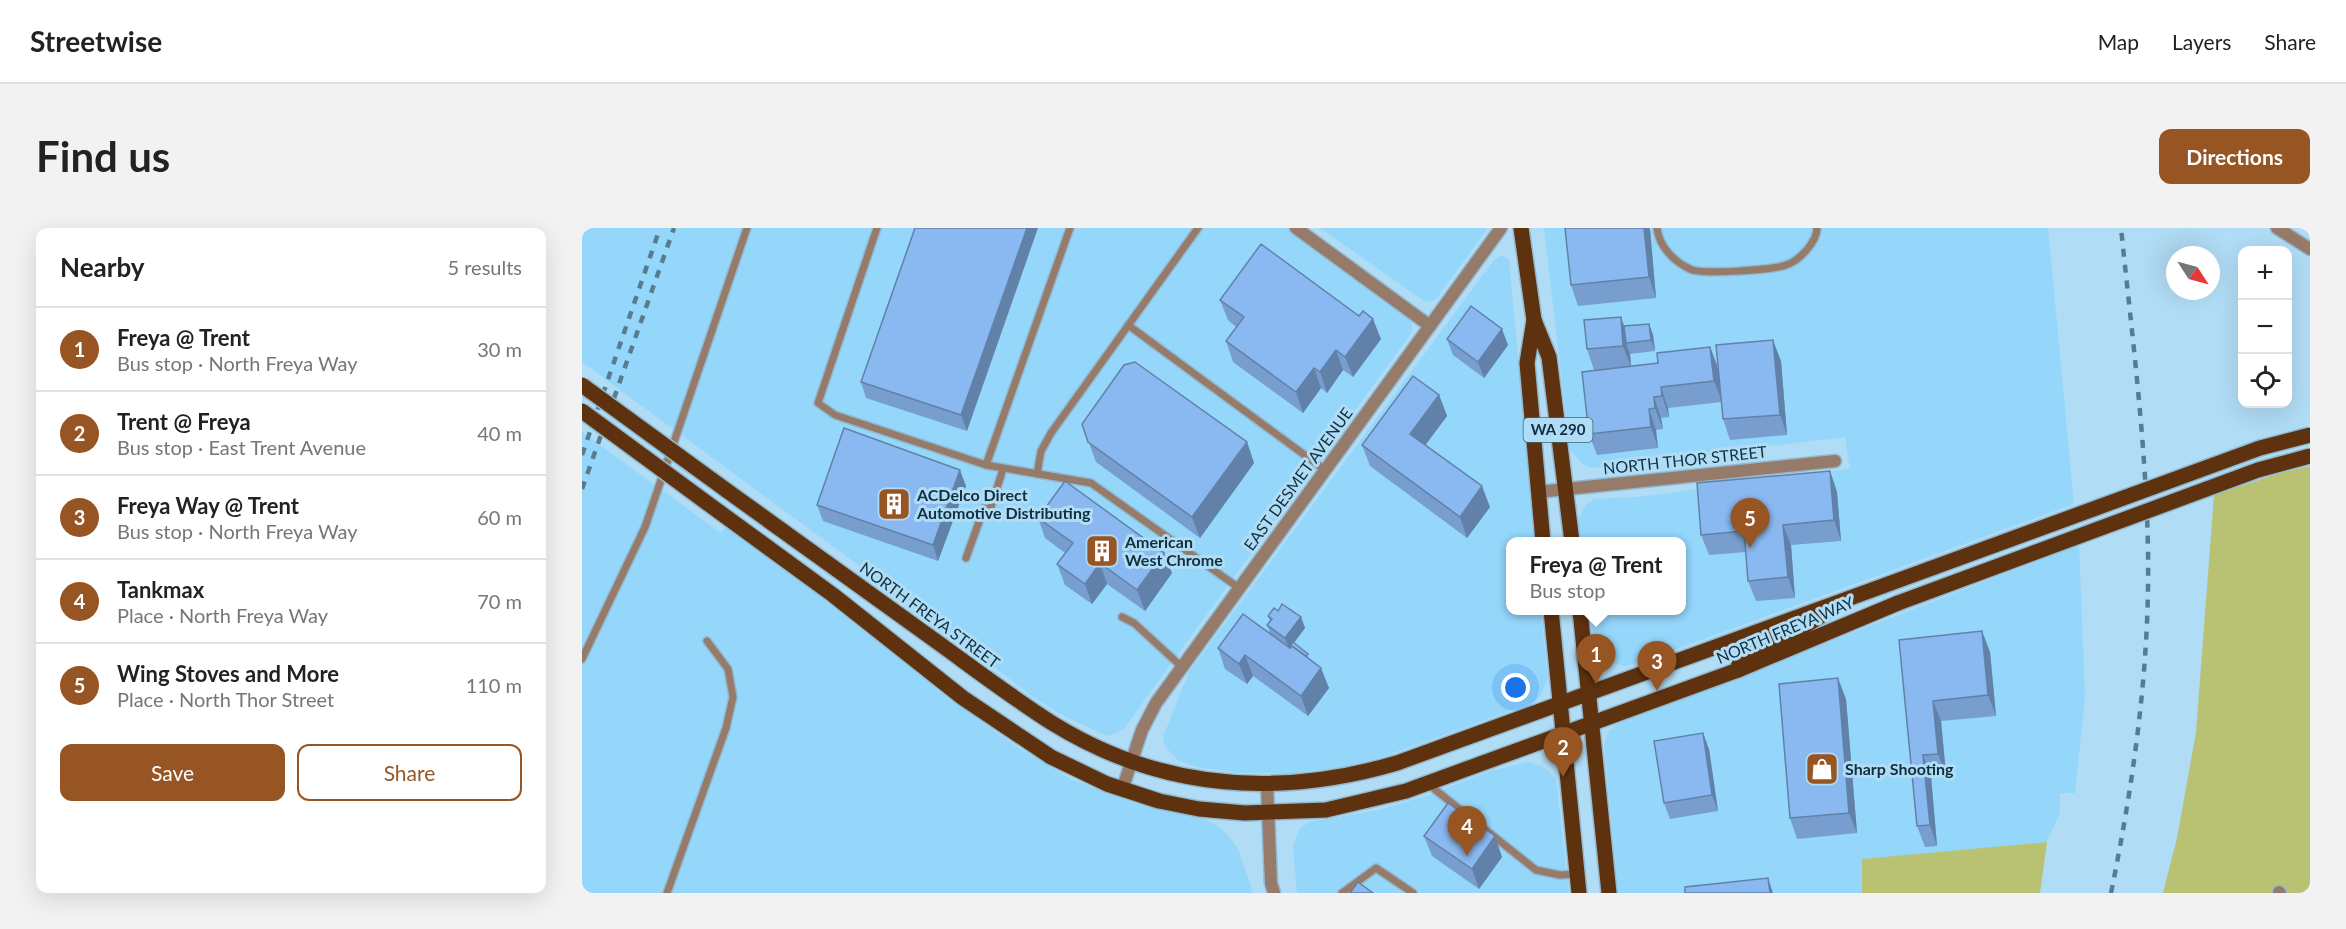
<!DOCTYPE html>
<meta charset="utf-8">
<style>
:root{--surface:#fff;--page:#f2f2f2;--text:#222;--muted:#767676;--line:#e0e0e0;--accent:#975523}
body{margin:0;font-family:Lato,sans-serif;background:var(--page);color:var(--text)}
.controls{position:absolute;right:18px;top:18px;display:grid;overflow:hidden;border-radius:12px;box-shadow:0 6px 24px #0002}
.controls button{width:54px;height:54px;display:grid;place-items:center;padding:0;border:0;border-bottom:2px solid var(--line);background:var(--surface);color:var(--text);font:30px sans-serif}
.compass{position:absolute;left:1584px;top:18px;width:54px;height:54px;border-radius:50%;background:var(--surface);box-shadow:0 6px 24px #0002;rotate:126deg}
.you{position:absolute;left:934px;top:460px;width:21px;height:21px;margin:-15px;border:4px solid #fff;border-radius:50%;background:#1a73e8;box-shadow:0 0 0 9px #1a73e833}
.badge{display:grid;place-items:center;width:39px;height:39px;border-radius:50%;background:var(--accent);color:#fff;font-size:20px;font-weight:700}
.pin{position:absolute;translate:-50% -50px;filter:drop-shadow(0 2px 3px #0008)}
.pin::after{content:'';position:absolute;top:32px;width:21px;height:18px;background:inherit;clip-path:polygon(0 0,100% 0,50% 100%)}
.popup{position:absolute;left:924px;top:309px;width:180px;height:78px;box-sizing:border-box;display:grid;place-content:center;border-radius:12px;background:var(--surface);filter:drop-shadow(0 2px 4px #0005);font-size:20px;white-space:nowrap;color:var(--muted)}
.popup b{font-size:22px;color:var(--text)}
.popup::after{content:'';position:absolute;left:50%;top:100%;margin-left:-12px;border:12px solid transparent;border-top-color:var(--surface)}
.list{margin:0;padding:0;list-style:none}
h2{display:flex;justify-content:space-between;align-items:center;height:78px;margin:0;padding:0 24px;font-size:26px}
h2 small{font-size:20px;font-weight:400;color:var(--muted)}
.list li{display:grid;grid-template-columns:39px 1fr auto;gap:18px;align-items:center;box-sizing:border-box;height:84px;padding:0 24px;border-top:2px solid var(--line)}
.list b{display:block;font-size:22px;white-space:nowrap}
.list p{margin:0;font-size:20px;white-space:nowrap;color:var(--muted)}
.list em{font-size:20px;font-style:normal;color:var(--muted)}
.actions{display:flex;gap:12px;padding:18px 24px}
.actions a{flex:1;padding:14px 0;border:2px solid var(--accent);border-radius:12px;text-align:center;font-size:21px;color:var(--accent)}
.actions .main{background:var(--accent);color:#fff}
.icon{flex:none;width:33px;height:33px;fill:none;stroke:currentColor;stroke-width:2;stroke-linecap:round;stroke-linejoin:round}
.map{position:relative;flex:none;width:1728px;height:665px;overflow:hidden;border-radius:12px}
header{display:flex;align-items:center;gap:36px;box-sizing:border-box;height:84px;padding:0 30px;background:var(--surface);border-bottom:2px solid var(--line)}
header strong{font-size:28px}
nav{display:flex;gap:33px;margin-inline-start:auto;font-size:21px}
.intro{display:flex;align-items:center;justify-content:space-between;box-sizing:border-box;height:144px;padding:0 36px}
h1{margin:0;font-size:42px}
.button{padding:15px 27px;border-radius:12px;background:var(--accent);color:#fff;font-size:21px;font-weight:700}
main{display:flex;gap:36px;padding:0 36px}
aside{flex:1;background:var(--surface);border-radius:12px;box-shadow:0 6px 24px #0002}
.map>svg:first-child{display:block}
</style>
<header>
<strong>Streetwise</strong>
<nav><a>Map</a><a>Layers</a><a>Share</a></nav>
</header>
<div class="intro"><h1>Find us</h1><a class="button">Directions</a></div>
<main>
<aside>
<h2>Nearby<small>5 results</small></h2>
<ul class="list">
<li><span class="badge">1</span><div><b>Freya @ Trent</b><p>Bus stop · North Freya Way</p></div><em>30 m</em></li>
<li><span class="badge">2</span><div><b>Trent @ Freya</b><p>Bus stop · East Trent Avenue</p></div><em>40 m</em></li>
<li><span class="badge">3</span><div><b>Freya Way @ Trent</b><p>Bus stop · North Freya Way</p></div><em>60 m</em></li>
<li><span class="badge">4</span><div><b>Tankmax</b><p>Place · North Freya Way</p></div><em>70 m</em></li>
<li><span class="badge">5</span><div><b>Wing Stoves and More</b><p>Place · North Thor Street</p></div><em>110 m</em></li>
</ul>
<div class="actions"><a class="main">Save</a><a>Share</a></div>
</aside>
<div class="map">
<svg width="1728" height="665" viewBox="0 0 1728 665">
<rect width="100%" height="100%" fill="#b1dcf5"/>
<!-- built -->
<g fill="#95d6fb">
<polygon points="0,0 706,0 824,87 830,97 830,104 541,502 525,508 478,486 447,466 362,400 0,134"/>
<polygon points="738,0 906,0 854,71 849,74 842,73"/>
<polygon points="962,0 1466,0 1492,276 1070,430 1044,438 1023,433 1012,418 1008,383 1100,382 1100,314 999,313 996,290 1005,276 1012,271 1056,269 1268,241 1263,209 1010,240 1001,237 988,222"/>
<polygon points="919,27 927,31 953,313 928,314 928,382 959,383 966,451 958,468 952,474 837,516 797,530 760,539 713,545 659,545 614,539 595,532 583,518 581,509 607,444 912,32"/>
<polygon points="0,204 139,305 144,298 269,390 362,467 432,517 489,551 549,574 621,590 635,598 647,608 656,621 671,665 0,665"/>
<polygon points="1497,317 1503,469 1493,565 1478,565 1478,584 1465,614 1280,632 1280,665 1036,665 1022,517 1026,504 1035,496"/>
<polygon points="946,534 960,538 974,550 987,665 715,665 711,618 718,600 729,594 796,582 844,568 908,543"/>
</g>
<!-- green -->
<g fill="#b9c273">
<polygon points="1728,238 1728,665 1581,665 1595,610 1614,504 1632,267 1695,246"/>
<polygon points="1465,614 1458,665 1280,665 1280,631"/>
</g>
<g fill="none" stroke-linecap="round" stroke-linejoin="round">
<!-- service casing -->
<g stroke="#91bad1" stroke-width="10">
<g id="service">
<polyline points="295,0 236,175 253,187 404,237 509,255 657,360"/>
<path d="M1075,0C1077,18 1091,33 1108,41C1119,47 1191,42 1204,37C1217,33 1235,14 1235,0"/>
<polyline points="546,97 743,242"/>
<polyline points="404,237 488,0"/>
<polyline points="455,246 459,223 469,205 616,0"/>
<polyline points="384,330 402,280 408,282 421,241"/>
<polyline points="540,389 552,395 600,439"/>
<polyline points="0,431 63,299 165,0"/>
<polyline points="846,556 954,642 978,647 995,646"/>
<polyline points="85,665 144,500 151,469 146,441 125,413"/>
<polyline points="760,665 794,640 831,665"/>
</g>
</g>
<!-- minor casing -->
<g stroke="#91bad1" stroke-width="15">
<g id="minor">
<polyline points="714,0 848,98"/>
<polyline points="1695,0 1728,21"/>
<polyline points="956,264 1253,233"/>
<polyline points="685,557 689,655 692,665"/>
<polyline points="540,562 560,502 574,475 919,0"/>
<polyline points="1697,664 1698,665"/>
</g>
</g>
<!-- primary casing -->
<g stroke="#91bad1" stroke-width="18">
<g id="primary">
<polyline points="939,0 952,92 967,129 990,314"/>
<polyline points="952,92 945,135 961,314"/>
<path d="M144,262C213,312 282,361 351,411C390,439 429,469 470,495C578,562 695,570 815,535L1309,355"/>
<polyline points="136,283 251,367 381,470 469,529 525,556 577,573 617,581 663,585 744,582 824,563 1156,442 1316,375"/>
<polyline points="969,382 997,665"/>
<polyline points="998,382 1027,665"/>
<polyline points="1156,442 1157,434 1165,424 1220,400 1242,386"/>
</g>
</g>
<!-- service -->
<use href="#service" stroke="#977b6a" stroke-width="7"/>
<!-- minor -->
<use href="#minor" stroke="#977b6a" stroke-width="12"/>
<!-- primary -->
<use href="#primary" stroke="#5f320f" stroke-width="15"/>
<!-- rail -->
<g stroke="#577c90" stroke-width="4.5" stroke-dasharray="8 8" stroke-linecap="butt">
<polyline points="0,227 78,0"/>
<polyline points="0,261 92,0"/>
<path d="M1529,665C1552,552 1568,437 1566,322C1564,214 1550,107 1539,0"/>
</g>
<!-- primary-bridge casing -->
<g stroke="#91bad1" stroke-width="18" stroke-linecap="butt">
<g id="primary-bridge">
<polyline points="0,157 144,262"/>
<polyline points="0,183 136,283"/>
<polyline points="1309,355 1678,220 1728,207"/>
<polyline points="1316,375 1676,242 1728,228"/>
</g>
</g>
<!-- primary-bridge -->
<use href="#primary-bridge" stroke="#5f320f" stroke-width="15"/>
</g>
<!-- wall -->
<g fill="#779ece">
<polygon points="333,0 385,203 284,170 279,154"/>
<polygon points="1068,1 1074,70 996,78 989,57"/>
<polygon points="638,72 799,111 771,149 761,142 745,165 739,160 721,185 651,134 644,113 654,99 646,92"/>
<polygon points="1067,96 1071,107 1073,123 1048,126 1049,138 1076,135 1128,119 1136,140 1199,133 1205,207 1148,212 1141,191 1139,174 1086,180 1087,189 1079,190 1081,201 1074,202 1076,220 1015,227 1007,206 1012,142 1005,121 1042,98"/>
<polygon points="865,111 926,117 902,150 871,127"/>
<polygon points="857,167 865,188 843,217 908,279 885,310 788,238 780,217"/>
<polygon points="500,196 665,214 672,235 618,310 514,234"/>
<polygon points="1248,243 1255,264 1259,313 1209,317 1213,370 1174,373 1166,353 1164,324 1127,327 1119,307"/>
<polygon points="384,258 356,333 241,293 235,277"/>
<polygon points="456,290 590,345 563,383 525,356 510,376 483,357 475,336 483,325 463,310"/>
<polygon points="696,383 719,389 723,400 712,415 728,431 747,460 726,488 671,448 665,456 643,441 636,420 688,405 685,397 688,393 686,388"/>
<polygon points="1317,412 1408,424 1414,488 1359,493 1364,546 1349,548 1355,618 1343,619 1335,598"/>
<polygon points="1264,471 1275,605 1215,611 1208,590"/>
<polygon points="1127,521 1136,583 1088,591 1082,575"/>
<polygon points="842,608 920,629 897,661 850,628"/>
</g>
<!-- shaded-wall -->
<g fill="#6181a8">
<polygon points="445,0 456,0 385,203 379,187"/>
<polygon points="1062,0 1067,0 1068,1 1074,70 1067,49"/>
<polygon points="1039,89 1046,109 1044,115 1048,126 1049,139 1041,118"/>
<polygon points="791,91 799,111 771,149 763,129"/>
<polygon points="1067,96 1071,107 1073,123 1069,112"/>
<polygon points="920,101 926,117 902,150 896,134"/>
<polygon points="1191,112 1199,133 1205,207 1198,187"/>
<polygon points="1128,119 1136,140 1140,174 1132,153"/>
<polygon points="754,122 761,142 745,165 738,144"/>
<polygon points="732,140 739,160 721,185 714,164"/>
<polygon points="1079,159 1086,180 1087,189 1080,168"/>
<polygon points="857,167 865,188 836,227 828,206"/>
<polygon points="1072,169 1079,190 1081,201 1073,180"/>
<polygon points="1067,181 1074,202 1076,220 1069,199"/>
<polygon points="665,214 672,235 618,310 610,289"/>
<polygon points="378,242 384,258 356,333 351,317"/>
<polygon points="1248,243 1255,264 1259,313 1252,292"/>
<polygon points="900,258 908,279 885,310 878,289"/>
<polygon points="1201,297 1209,317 1213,370 1206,349"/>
<polygon points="582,325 590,345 563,383 555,362"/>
<polygon points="518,335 525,356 510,376 503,356"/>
<polygon points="719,389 723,400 707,421 703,410"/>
<polygon points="1400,403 1408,424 1414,488 1406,467"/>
<polygon points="663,427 671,448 665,456 657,436"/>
<polygon points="739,440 747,460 726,488 719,468"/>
<polygon points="1256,450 1264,471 1275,605 1267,585"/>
<polygon points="1351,473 1359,493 1364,546 1356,526"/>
<polygon points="1121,505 1127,521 1136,583 1130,567"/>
<polygon points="1341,527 1349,548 1355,618 1348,597"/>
<polygon points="913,608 920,629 897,661 890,641"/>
<polygon points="1186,650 1191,665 1188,665"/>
</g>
<!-- building -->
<g fill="#8ab8f0" stroke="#6181a8" stroke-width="1.5">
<polygon points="333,0 445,0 379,187 279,154"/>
<polygon points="983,0 1062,0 1067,49 989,57"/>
<polygon points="679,16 777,88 781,83 791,91 763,129 754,122 738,144 732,140 714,164 644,113 662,89 638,72"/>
<polygon points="889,78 920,101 896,134 865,111"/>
<polygon points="1039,89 1041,118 1005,121 1002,92"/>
<polygon points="1067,96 1069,112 1044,115 1042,98"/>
<polygon points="1191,112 1198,187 1141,191 1134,117"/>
<polygon points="1128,119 1132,153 1079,159 1080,168 1072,169 1073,180 1067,181 1069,199 1007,206 1000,144 1076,135 1075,125"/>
<polygon points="553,134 665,214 610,289 506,214 500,196 542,137"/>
<polygon points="831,148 857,167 828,206 900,258 878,289 780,217"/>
<polygon points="262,200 378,242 351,317 235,277"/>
<polygon points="1248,243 1252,292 1201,297 1206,349 1166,353 1162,303 1119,307 1115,255"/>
<polygon points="483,253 582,325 555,362 518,335 503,356 475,336 491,315 456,290"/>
<polygon points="700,376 719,389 703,410 685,397 690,391 686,388 692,380 696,383"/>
<polygon points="661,386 708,420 710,418 739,440 719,468 663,427 657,436 636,420"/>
<polygon points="1400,403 1406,467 1351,473 1356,526 1341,527 1348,597 1335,598 1317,412"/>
<polygon points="711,414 726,426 724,428 710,418 708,420 707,419"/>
<polygon points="1256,450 1267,585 1208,590 1197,456"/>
<polygon points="1121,505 1130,567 1082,575 1072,513"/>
<polygon points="866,575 913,608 890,641 842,608"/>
<polygon points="1186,650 1188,665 1103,665 1103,659"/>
<polygon points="776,654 791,665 768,665"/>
</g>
<!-- icons -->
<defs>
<g id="building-square" transform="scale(1.725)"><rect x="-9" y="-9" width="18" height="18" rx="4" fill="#975523" stroke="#b1dcf5"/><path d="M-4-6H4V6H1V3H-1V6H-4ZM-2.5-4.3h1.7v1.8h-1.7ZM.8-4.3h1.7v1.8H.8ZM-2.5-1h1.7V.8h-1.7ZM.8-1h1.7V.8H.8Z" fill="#fff"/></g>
<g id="shop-square" transform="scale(1.725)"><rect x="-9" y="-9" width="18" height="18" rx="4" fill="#975523" stroke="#b1dcf5"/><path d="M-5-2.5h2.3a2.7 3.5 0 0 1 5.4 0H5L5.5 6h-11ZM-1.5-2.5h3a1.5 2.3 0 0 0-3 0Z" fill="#fff"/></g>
</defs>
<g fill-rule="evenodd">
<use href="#building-square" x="312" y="276"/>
<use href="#building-square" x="520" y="323"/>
<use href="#shop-square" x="1240" y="541"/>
</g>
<g text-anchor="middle" stroke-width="6" stroke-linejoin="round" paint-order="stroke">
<!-- shield labels -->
<rect fill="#b1dcf5" stroke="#406476" stroke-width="1.5" x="941.5" y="190" width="69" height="24" rx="4.5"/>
<g font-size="15" font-weight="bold" fill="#103040">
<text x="976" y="207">WA 290</text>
</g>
<!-- street labels -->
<g font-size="16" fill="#103040" stroke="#b1dcf5">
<text transform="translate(1103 232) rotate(-6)" y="6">NORTH THOR STREET</text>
<text transform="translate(716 251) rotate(-54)" y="6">EAST DESMET AVENUE</text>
<text transform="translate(348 387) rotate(36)" y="6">NORTH FREYA STREET</text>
<text transform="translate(1203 402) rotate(-23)" y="6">NORTH FREYA WAY</text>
</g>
<!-- poi labels -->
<g font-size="16" font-weight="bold" fill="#103040" stroke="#b1dcf5" text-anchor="start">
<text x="335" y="273">ACDelco Direct<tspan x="335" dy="18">Automotive Distributing</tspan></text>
<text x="543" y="320">American<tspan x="543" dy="18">West Chrome</tspan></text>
<text x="1263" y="547">Sharp Shooting</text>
</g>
</g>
</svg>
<div class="controls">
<button>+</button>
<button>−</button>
<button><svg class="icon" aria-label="locate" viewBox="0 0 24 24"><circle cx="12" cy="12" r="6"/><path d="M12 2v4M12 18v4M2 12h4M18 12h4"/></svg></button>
</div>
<svg class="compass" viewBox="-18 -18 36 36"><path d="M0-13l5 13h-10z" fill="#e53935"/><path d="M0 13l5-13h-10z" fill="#767676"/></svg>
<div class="you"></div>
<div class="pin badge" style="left:1014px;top:456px">1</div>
<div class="popup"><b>Freya @ Trent</b>Bus stop</div>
<div class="pin badge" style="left:981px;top:549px">2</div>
<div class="pin badge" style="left:1075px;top:463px">3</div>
<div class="pin badge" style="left:885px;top:628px">4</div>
<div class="pin badge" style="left:1168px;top:320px">5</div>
</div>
</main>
